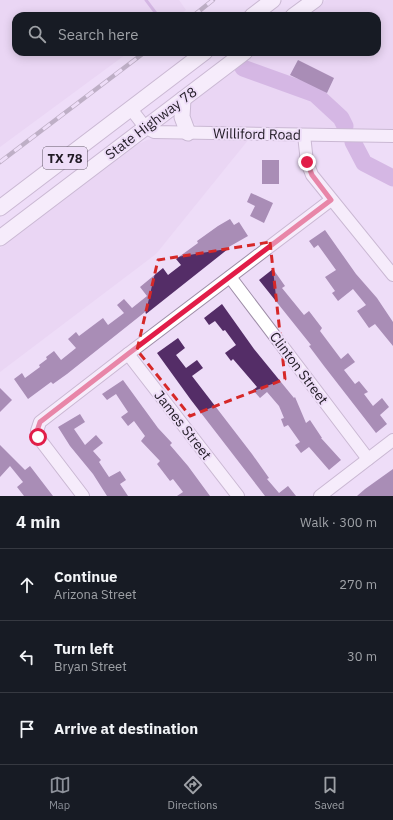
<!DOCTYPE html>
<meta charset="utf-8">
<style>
:root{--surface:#171b24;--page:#242831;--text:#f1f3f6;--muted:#9ea1a6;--line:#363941;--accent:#8c9099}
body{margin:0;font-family:"IBM Plex Sans",sans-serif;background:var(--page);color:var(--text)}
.stop{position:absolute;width:12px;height:12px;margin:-9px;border:3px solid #e11d48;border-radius:50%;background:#fff}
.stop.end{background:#e11d48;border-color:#fff;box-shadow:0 1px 4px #0008}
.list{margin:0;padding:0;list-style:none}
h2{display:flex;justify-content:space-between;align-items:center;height:52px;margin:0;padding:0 16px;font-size:17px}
h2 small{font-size:13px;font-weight:400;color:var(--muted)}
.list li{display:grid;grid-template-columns:26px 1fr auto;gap:12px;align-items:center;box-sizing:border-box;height:72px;padding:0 16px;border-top:1px solid var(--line)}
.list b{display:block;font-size:15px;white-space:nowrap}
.list p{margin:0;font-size:13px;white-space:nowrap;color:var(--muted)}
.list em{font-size:13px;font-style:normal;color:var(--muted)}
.icon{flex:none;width:22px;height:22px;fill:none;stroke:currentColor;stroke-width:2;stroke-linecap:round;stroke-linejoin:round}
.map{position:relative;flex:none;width:393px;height:496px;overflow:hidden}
.search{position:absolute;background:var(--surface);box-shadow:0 2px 10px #0003;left:12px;right:12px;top:12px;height:44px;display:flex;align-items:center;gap:10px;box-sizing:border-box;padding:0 14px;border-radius:12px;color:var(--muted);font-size:15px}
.sheet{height:268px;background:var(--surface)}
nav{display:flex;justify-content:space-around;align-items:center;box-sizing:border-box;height:56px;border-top:1px solid var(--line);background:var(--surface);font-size:11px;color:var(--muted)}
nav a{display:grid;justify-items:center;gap:2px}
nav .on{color:var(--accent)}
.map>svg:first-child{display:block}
</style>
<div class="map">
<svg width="393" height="496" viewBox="0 0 393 496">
<rect width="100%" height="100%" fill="#eeddf8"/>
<!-- built -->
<g fill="#e4cef0">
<polygon points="0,0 179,0 186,10 178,16 16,16 16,52 129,52 0,147"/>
<polygon points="326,0 393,0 393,130 204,128 188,121 188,105 258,52 377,52 377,16 305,16"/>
<polygon points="161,137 249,139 156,254 0,372 0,248 134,146 147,140"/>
</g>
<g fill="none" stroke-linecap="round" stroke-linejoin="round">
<!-- stream -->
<polyline stroke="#b68bcc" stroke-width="3" points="146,0 158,16"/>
<!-- river -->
<g stroke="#b68bcc" stroke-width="17">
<polyline points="243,68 315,94 341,118 345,126"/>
<polyline points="353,142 364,163 393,178"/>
</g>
</g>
<!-- building -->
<g fill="#542d67">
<polygon points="298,60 334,78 327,93 290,75"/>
<rect x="262" y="160" width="17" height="24"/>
<polygon points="251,193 273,203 264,223 250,216 255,206 247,202"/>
<polygon points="230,219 234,225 239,222 248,236 227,248 228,249 146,314 145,312 67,374 53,384 51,382 28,399 14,379 22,373 25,378 40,367 39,365 47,359 46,357 54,351 61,360 76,348 68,339 76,332 79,336 103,318 108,325 124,313 117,305 124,299 132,308 147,296 140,287 163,268 168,275 181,265 176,259 198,243 197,241 218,226"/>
<polygon points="325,230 356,274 377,298 393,322 393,346 375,324 369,328 357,311 366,305 353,289 338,301 332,293 335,291 325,277 336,270 318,245 314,248 309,241"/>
<polygon points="273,269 285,286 282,288 304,315 309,311 322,328 320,331 341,359 348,353 355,362 344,370 355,384 359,381 368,392 364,394 373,406 382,398 389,407 380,415 387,424 376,433 324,366 309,346 311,345 259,280"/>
<polygon points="222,304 254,349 294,398 295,397 306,423 310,420 322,438 321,438 341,460 329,470 309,447 301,453 295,445 300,442 288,425 284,427 281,419 284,418 279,406 267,392 260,398 253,390 257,387 233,359 231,361 225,353 236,345 225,330 223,331 215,321 209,325 204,318"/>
<polygon points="178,338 185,348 176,355 186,368 197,360 203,368 192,376 252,454 269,478 267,479 279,493 288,486 296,496 265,496 191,400 157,353"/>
<polygon points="123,380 158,428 172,443 170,445 188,466 210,496 177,496 183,492 173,479 170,481 157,464 160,461 141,441 145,436 134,421 128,426 121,417 128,412 116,394 107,400 102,394"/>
<polygon points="0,388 12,400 0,412"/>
<polygon points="80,414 85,422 74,429 85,445 96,435 103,443 93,451 101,460 99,462 109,477 120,471 126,480 120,484 128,496 107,496 93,474 70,446 58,427"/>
<polygon points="0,445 25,470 30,466 53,496 24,496 17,487 23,482 10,466 0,477"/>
<polygon points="393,469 393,496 357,496 365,489"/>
</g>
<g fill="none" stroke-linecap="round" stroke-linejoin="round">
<!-- minor casing -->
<g stroke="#9e8da7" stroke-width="14">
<g id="minor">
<polyline points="131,109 145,127 154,132 393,136"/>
<polyline points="304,135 307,162 312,175 393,275"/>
<polyline points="230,277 368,459"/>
<polyline points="128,354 238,496"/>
<polyline points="83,496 38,437 37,431 40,422 128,354 331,200"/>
<polyline points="320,496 393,440"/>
</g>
</g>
<!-- major casing -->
<g stroke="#9e8da7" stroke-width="17">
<g id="major">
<polyline points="252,16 273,0"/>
<polyline points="293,16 315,0"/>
<polyline points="183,99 182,117 188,133"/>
<polyline points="0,208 205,52"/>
<polyline points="0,238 245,52"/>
</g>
</g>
<!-- minor -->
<use href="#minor" stroke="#fff" stroke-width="12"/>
<!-- major -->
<use href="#major" stroke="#fff" stroke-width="15"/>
<!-- rail casing -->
<g stroke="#83788a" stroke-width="4.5">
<g id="rail">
<polyline points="193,16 213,0"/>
<polyline points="0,162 145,52"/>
</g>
</g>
<!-- rail -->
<use href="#rail" stroke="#eeddf8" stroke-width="3" stroke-dasharray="9" stroke-linecap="butt"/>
</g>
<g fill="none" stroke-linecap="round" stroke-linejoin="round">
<!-- route -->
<polyline stroke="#e11d48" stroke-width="5" points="38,437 37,431 40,422 128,354 331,200 312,175 307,162"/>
</g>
<!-- marked area -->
<path d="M0 0H393V496H0ZM270,242L285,379L190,416L137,350L158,260Z" fill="#eeddf8" fill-opacity=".55" fill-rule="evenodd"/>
<path fill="none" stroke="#d62828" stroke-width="3" stroke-dasharray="8 5" stroke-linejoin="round" d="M270,242L285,379L190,416L137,350L158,260Z"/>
<g text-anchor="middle" stroke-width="4" stroke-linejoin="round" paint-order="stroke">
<!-- shield labels -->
<rect fill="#eeddf8" stroke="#5e5564" stroke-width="1" x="43" y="147" width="44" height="22" rx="3"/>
<g font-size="13" font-weight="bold" fill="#211b25">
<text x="65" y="163">TX 78</text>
</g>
<!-- street labels -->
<g font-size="14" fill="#211b25" stroke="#eeddf8">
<text transform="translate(151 123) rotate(-37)" y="5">State Highway 78</text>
<text transform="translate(257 134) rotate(1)" y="5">Williford Road</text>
<text transform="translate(299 368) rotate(53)" y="5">Clinton Street</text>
<text transform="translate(183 425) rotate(52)" y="5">James Street</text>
</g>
</g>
</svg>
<div class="stop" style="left:38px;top:437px"></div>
<div class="stop end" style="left:307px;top:162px"></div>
<div class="search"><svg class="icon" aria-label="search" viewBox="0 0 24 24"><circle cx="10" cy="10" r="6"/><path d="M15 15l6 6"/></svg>Search here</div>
</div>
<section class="sheet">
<h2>4 min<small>Walk · 300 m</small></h2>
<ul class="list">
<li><svg class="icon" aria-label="ahead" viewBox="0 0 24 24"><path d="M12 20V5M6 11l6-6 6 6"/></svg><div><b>Continue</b><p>Arizona Street</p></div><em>270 m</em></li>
<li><svg class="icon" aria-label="left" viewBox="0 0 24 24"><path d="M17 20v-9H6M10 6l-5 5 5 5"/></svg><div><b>Turn left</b><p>Bryan Street</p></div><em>30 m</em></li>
<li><svg class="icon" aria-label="arrive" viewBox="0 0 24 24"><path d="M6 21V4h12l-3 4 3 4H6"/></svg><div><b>Arrive at destination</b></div></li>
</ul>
</section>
<nav>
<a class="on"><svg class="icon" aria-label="map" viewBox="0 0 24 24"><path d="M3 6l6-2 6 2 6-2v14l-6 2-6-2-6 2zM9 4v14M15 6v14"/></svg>Map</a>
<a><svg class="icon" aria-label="directions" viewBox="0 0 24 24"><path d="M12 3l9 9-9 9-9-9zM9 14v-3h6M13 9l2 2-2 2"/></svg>Directions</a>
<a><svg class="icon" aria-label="saved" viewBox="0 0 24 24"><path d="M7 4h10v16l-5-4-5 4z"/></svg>Saved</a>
</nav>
